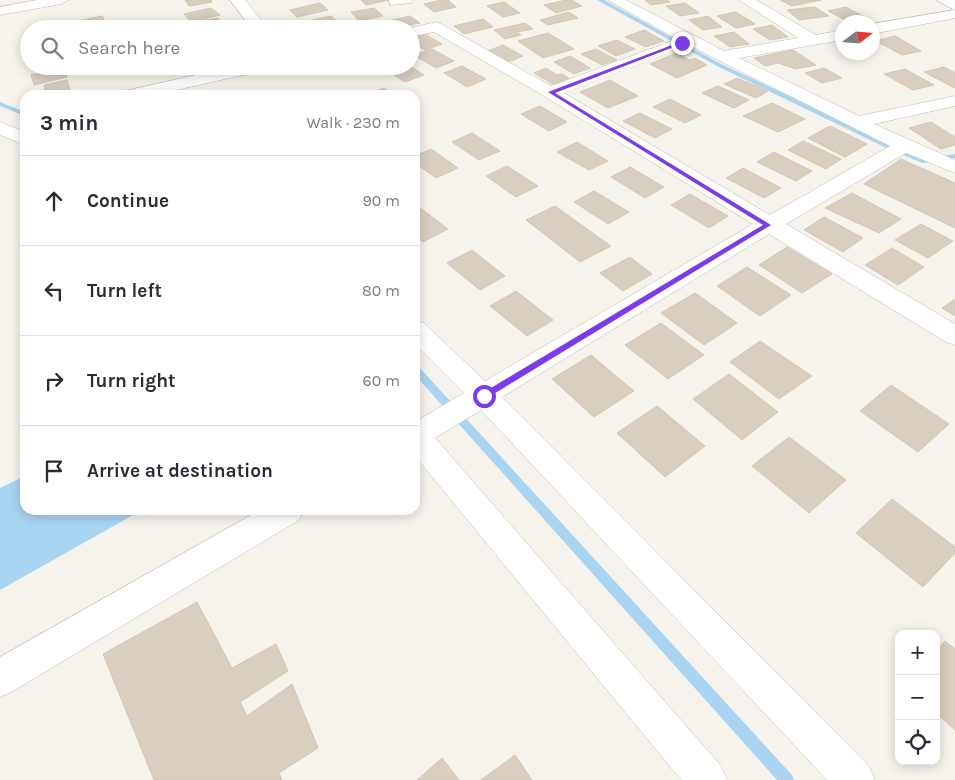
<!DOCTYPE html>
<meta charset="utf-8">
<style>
:root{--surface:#fff;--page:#f2f2f3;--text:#2b2b33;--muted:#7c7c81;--line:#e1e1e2}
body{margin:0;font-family:Karla,sans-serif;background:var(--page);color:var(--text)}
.controls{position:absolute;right:15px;bottom:15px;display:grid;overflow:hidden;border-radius:10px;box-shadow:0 2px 12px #0003}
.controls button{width:45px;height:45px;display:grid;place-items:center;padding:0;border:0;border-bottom:1px solid var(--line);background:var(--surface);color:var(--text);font:25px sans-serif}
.compass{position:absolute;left:835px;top:15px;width:45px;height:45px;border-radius:50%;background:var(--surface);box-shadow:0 2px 12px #0003;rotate:74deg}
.stop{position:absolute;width:15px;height:15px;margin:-11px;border:4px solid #7c3aed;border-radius:50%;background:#fff}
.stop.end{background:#7c3aed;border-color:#fff;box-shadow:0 1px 5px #0008}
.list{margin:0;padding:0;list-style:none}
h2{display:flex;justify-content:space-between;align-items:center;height:65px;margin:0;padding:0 20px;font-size:21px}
h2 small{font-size:16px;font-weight:400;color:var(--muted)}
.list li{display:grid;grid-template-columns:32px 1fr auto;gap:15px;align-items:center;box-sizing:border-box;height:90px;padding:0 20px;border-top:1px solid var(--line)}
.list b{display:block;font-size:19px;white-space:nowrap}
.list em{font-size:16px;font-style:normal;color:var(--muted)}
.icon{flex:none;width:28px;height:28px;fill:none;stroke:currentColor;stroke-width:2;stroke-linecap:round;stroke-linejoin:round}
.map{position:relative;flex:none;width:955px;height:780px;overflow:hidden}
.search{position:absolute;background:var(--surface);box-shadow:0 2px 12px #0003;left:20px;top:20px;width:400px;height:55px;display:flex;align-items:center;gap:12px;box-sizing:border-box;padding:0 18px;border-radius:28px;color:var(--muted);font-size:19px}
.panel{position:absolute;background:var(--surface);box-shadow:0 2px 12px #0003;left:20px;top:90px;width:400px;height:425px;border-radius:15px}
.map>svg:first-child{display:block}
</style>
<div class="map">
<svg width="955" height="780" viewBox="0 0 955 780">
<rect width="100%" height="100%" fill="#f6f3ec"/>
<!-- water -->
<polygon fill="#a9d4f2" points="25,476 25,510 142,510 0,590 0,488"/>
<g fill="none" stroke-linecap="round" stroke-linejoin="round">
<!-- stream -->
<g fill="#a9d4f2" fill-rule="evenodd">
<polygon points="597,0 604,0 721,64 903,149 924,159 955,154 955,158 923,163 897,153 717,66"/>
<polygon points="0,102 25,112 25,116 0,106"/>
<polygon points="415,365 418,366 792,775 794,780 777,780 415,375"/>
</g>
</g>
<!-- building -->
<g fill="#d8cfc1" stroke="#d3c7b4">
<polygon points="185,0 211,0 212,2 189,6"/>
<polygon points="361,0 389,0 366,5"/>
<polygon points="441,0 448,0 456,7 434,12 424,4"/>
<polygon points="566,0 572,0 582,6 556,13 544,5"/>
<polygon points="645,0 667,0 670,2 651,5"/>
<polygon points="780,0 821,0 792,6"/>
<polygon points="504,2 520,13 503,17 487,6"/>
<polygon points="320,3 328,10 297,17 290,10"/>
<polygon points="685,3 699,13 680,16 666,6"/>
<polygon points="815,7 829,16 799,20 787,10"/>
<polygon points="846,7 870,20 849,22 828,11"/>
<polygon points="211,8 220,15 191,22 184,14"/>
<polygon points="374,8 383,16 359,21 351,12"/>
<polygon points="569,12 578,18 548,25 540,20"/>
<polygon points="736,12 755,24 736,28 717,16"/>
<polygon points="102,16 108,26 82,29 78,21"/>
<polygon points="331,16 340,24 314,29 307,21"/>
<polygon points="410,16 420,23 387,29 380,23"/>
<polygon points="708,16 722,27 703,30 689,20"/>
<polygon points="218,18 224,26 198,29 194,22"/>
<polygon points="483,19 493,27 464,34 454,26"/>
<polygon points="297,21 304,29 280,29 277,25"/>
<polygon points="525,23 533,29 517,32 521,35 505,39 494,30"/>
<polygon points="772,25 788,37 770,40 753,29"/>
<polygon points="644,30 664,41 646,47 625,37"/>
<polygon points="421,32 442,44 425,50 411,42 411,35"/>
<polygon points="734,32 749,44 730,47 714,36"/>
<polygon points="548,33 574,49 543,58 518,41"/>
<polygon points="895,36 921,51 902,55 876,41"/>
<polygon points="617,40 635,49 616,56 598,46"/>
<polygon points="503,45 523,56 508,62 488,51"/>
<polygon points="432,49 454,61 436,68 414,55"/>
<polygon points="596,49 617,60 602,65 581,54"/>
<polygon points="793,50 816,65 796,69 778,63 765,66 754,58"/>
<polygon points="676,53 689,60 695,58 707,65 677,78 650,64"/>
<polygon points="570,56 590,68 574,74 554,62"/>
<polygon points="389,66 410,66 424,75 405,82 383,68"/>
<polygon points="462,66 486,79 467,87 444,73"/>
<polygon points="944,67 955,73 955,88 924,72"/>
<polygon points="63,68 67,77 34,85 31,75"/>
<polygon points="546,68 557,75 562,74 570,79 554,85 534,73"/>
<polygon points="824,68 842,78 822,83 805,73"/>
<polygon points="905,69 934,85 913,90 884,74"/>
<polygon points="737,78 768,91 756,98 724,84"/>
<polygon points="67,80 71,93 46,95 44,85"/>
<polygon points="610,80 638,96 608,108 580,92"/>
<polygon points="718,86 749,100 734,108 702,93"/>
<polygon points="384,88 395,95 366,95"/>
<polygon points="670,99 701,115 685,123 653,107"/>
<polygon points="772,103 805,119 778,132 743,116"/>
<polygon points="540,106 567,122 549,131 521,114"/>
<polygon points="640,113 672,129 655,138 623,121"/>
<polygon points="931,122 955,137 955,145 941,149 909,128"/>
<polygon points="830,126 867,144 845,157 808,138"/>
<polygon points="472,133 500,151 479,160 452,142"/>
<polygon points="803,141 841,159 826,169 788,150"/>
<polygon points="577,142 608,161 589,170 557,152"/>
<polygon points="431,149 458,168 436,178 415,163 415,156"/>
<polygon points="774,152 812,171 796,181 757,162"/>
<polygon points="901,159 955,183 955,228 864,184"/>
<polygon points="507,166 538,186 516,197 486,176"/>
<polygon points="630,167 664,187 645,198 611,177"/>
<polygon points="743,168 781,188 764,198 726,178"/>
<polygon points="594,191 629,212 608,224 574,202"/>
<polygon points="852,193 901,219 879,233 825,208"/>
<polygon points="690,194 728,216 709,228 671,205"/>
<polygon points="555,206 611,246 580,262 526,220"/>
<polygon points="419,207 448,229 423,242 415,235 415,209"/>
<polygon points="824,217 863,238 843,252 804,230"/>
<polygon points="921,224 953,241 928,258 895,240"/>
<polygon points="787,247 832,274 802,293 759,265"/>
<polygon points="892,248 924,267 898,285 865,265"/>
<polygon points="472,250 505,276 480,290 447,263"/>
<polygon points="630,257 652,274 623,291 600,273"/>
<polygon points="747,267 791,295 760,316 717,286"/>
<polygon points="516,291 553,320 527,336 490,306"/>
<polygon points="695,293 737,323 704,345 661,313"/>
<polygon points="955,299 955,316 942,308"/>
<polygon points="661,323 704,355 668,379 625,345"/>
<polygon points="760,341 812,376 779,399 730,362"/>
<polygon points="591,355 634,391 594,417 552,379"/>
<polygon points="729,374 778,412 742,440 693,399"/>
<polygon points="891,385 949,424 918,452 860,411"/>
<polygon points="657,406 705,446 665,477 617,433"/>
<polygon points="789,437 846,480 809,513 752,466"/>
<polygon points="892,499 955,547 955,553 923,587 856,533"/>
<polygon points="197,602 232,668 276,644 288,671 240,702 247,716 292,684 318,748 279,773 282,780 154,780 103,654"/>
<polygon points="945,641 955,649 955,730 936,713 936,651"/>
<polygon points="515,755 532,780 481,780"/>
<polygon points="442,758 459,780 417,780"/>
</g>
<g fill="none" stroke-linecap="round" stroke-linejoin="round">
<!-- minor casing -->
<g stroke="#c2bbae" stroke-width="1">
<g id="minor">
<polygon points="37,0 68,0 61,4 0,15 0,7"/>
<polygon points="230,0 245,0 268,29 252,29"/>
<polygon points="389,0 413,0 411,3 390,5"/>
<path d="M608,0H626L724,51L798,38L739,0H756L816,35L842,30V40L739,58L859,116L955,96V106L874,124L955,160V173L906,153L786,224L955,324V345L946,342L769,234L502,397L869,766L875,780H827L481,410L435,438L721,766L727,780H681L415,456V422L464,393L415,344V320L424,323L485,381L753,224L544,96L434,32L411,37V29H406L436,22L441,24L551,86L677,39ZM689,45L716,59L890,146L770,215L564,93Z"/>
<polygon points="955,10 955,18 872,34 872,24"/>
<polygon points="236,66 267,66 265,70 154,95 122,95 125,91"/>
<polygon points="0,122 25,132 25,145 0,135"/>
<polygon points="260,510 304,510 299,520 13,691 0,697 0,657"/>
</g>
</g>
<!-- tertiary casing -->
<g stroke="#c2bbae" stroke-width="1">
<polygon id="tertiary" points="936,0 955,0 955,10"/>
</g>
<!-- minor -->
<use href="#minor" fill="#fff" fill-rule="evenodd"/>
<!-- tertiary -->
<use href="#tertiary" fill="#fff" fill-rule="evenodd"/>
</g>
<!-- route -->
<polygon fill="#7c3aed" points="680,42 684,43 555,93 771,225 487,398 481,398 481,394 763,225 548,92"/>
</svg>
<div class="controls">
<button>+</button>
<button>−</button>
<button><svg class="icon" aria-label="locate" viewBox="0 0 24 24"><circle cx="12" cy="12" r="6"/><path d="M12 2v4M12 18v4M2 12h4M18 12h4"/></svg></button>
</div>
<svg class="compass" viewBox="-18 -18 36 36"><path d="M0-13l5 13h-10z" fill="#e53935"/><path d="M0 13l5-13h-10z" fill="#7c7c81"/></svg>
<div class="stop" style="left:484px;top:396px"></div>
<div class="stop end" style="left:682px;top:43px"></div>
<div class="search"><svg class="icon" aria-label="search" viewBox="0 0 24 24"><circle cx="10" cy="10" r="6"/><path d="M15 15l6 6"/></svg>Search here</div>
<section class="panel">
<h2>3 min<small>Walk · 230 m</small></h2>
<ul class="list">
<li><svg class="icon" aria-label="ahead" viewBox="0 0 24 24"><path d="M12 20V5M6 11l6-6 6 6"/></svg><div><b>Continue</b></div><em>90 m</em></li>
<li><svg class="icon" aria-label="left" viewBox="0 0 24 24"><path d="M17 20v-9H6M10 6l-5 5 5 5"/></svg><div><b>Turn left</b></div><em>80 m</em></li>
<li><svg class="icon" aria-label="right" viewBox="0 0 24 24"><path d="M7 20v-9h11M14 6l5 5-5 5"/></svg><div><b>Turn right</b></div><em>60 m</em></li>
<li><svg class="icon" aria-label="arrive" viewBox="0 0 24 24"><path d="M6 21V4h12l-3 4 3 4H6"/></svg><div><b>Arrive at destination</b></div></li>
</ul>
</section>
</div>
